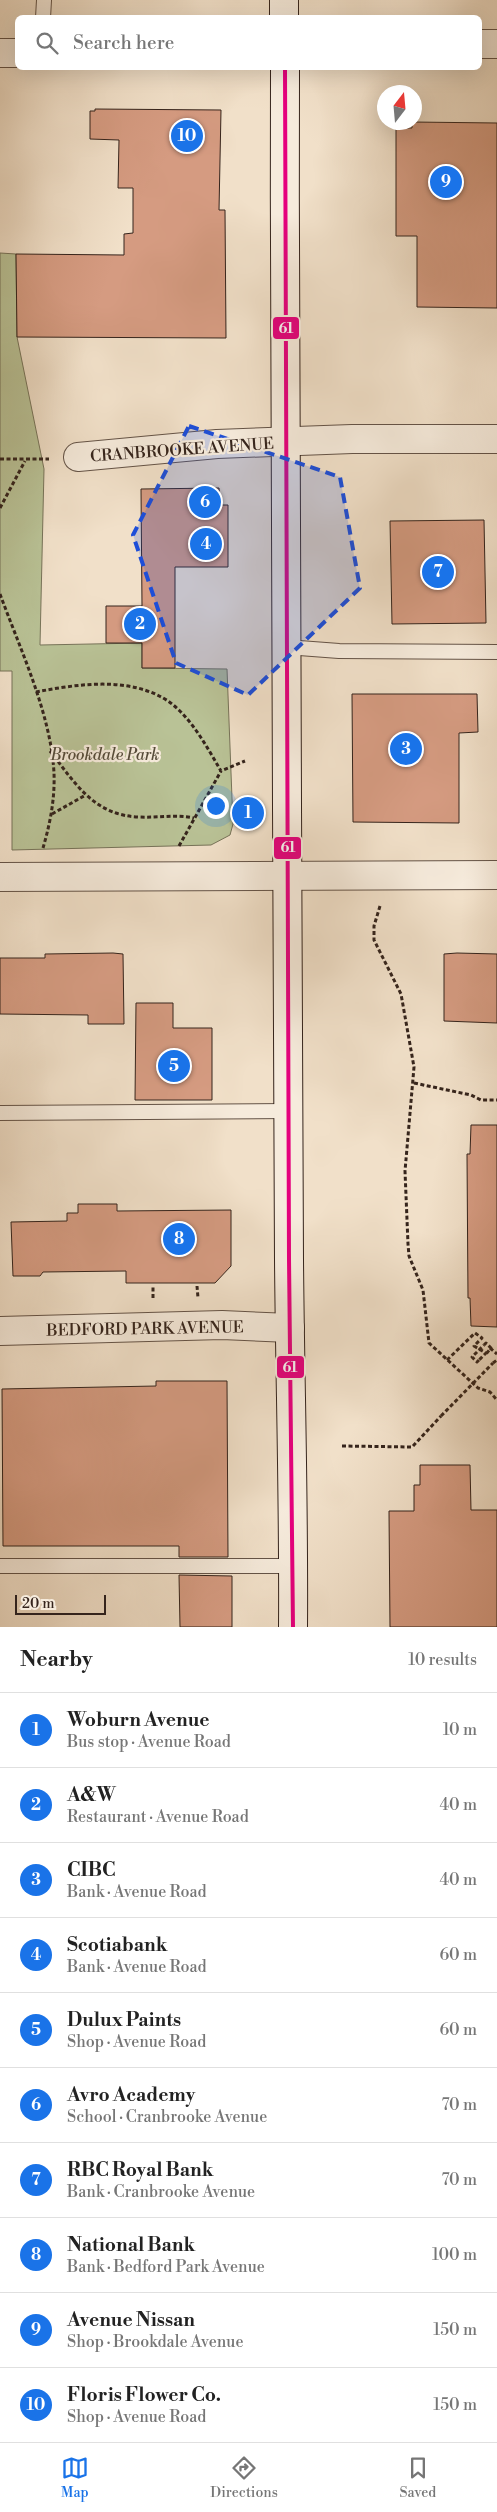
<!DOCTYPE html>
<meta charset="utf-8">
<style>
:root{--surface:#fff;--page:#f6f6f6;--text:#222;--muted:#767676;--line:#e0e0e0;--accent:#1a73e8}
body{margin:0;font-family:"Libre Bodoni",serif;background:var(--page);color:var(--text)}
.compass{position:absolute;left:377px;top:85px;width:45px;height:45px;border-radius:50%;background:var(--surface);box-shadow:0 5px 20px #0002;rotate:16deg}
.scale{position:absolute;left:15px;bottom:12px;width:91px;box-sizing:border-box;padding-left:5px;border:2px solid #35241c;border-top:0;font-size:14px;line-height:18px;white-space:nowrap;color:#35241c;-webkit-text-stroke:4px #f6ebdc;paint-order:stroke}
.you{position:absolute;left:215px;top:805px;width:18px;height:18px;margin:-12px;border:4px solid #fff;border-radius:50%;background:#1a73e8;box-shadow:0 0 0 8px #1a73e833}
.badge{display:grid;place-items:center;width:32px;height:32px;border-radius:50%;background:var(--accent);color:#fff;font-size:16px;font-weight:700}
.pin{position:absolute;translate:-50% -50%;border:2px solid #fff;box-shadow:0 1px 5px #0006}
.list{margin:0;padding:0;list-style:none}
h2{display:flex;justify-content:space-between;align-items:center;height:65px;margin:0;padding:0 20px;font-size:21px}
h2 small{font-size:16px;font-weight:400;color:var(--muted)}
.list li{display:grid;grid-template-columns:32px 1fr auto;gap:15px;align-items:center;box-sizing:border-box;height:75px;padding:0 20px;border-top:1px solid var(--line)}
.list b{display:block;font-size:19px;white-space:nowrap}
.list p{margin:0;font-size:16px;white-space:nowrap;color:var(--muted)}
.list em{font-size:16px;font-style:normal;color:var(--muted)}
.icon{flex:none;width:28px;height:28px;fill:none;stroke:currentColor;stroke-width:2;stroke-linecap:round;stroke-linejoin:round}
.map{position:relative;flex:none;width:497px;height:1627px;overflow:hidden}
.search{position:absolute;background:var(--surface);box-shadow:0 5px 20px #0002;left:15px;right:15px;top:15px;height:55px;display:flex;align-items:center;gap:12px;box-sizing:border-box;padding:0 18px;border-radius:8px;color:var(--muted);font-size:19px}
.sheet{height:815px;background:var(--surface)}
nav{display:flex;justify-content:space-around;align-items:center;box-sizing:border-box;height:70px;border-top:1px solid var(--line);background:var(--surface);font-size:14px;color:var(--muted)}
nav a{display:grid;justify-items:center;gap:2px}
nav .on{color:var(--accent)}
.map>svg:first-child{display:block}
</style>
<div class="map">
<svg width="497" height="1627" viewBox="0 0 497 1627">
<rect width="100%" height="100%" fill="#f1e0c9"/>
<filter id="stains"><feTurbulence type="fractalNoise" baseFrequency=".004" numOctaves="4"/><feColorMatrix values="0 0 0 0 .2 0 0 0 0 .09 0 0 0 0 .02 0 0 0 .5 -.17"/></filter>
<radialGradient id="worn" r=".72"><stop offset=".6" stop-color="#630" stop-opacity="0"/><stop offset="1" stop-color="#630" stop-opacity=".3"/></radialGradient>
<!-- green -->
<polygon fill="#b9c296" stroke="#777359" points="0,253 16,254 17,337 44,469 40,645 142,643 142,668 227,669 233,824 230,835 211,845 12,850 12,671 0,671"/>
<!-- building -->
<g fill="#d59b81" stroke="#35241c">
<polygon points="95,109 221,110 219,210 225,210 226,338 17,337 16,254 124,255 124,234 133,233 133,188 118,188 119,140 90,139 90,111 95,111"/>
<polygon points="412,122 497,123 497,308 417,307 417,236 396,236 396,128 412,128"/>
<polygon points="219,488 220,505 228,505 228,567 175,567 175,668 142,668 142,643 106,643 106,606 142,606 141,489"/>
<polygon points="484,520 486,623 392,624 390,521"/>
<polygon points="352,694 477,694 478,732 459,733 459,823 353,822"/>
<polygon points="113,953 123,954 124,1024 88,1024 88,1015 0,1014 0,958 45,958 45,954"/>
<polygon points="457,953 497,954 497,1023 444,1021 444,954"/>
<polygon points="136,1003 173,1003 173,1028 212,1028 212,1100 135,1100"/>
<polygon points="471,1125 497,1125 497,1327 471,1326 470,1298 468,1298 467,1154 470,1154"/>
<polygon points="78,1204 117,1204 117,1211 231,1210 231,1266 215,1283 126,1283 126,1271 43,1272 40,1276 13,1276 11,1222 67,1221 67,1213 78,1213"/>
<polygon points="156,1381 227,1381 228,1557 179,1557 179,1546 3,1546 2,1389 156,1386"/>
<polygon points="420,1465 470,1465 471,1510 497,1510 497,1627 390,1627 389,1511 414,1511 414,1485 420,1485"/>
<polygon points="179,1575 232,1576 232,1627 180,1627"/>
</g>
<g fill="none" stroke-linecap="round" stroke-linejoin="round">
<!-- lane casing -->
<g stroke="#645347" stroke-width="16">
<g id="lane">
<polyline points="43,18 44,0"/>
<polyline points="286,647 339,651 497,652"/>
<polyline points="0,1113 289,1111"/>
<polyline points="0,1566 294,1566"/>
</g>
</g>
<!-- street casing -->
<g stroke="#645347" stroke-width="30">
<g id="street">
<polyline points="480,44 497,44"/>
<polyline points="0,53 18,53"/>
<polyline points="78,457 217,444 352,439 497,439"/>
<polyline points="0,877 497,875"/>
<polyline points="0,1331 222,1325 290,1328"/>
</g>
</g>
<!-- secondary casing -->
<g stroke="#35241c" stroke-width="30">
<g id="secondary">
<polyline points="284,0 284,18"/>
<path d="M285,68C284,465 288,862 289,1259C290,1382 294,1504 293,1627"/>
</g>
</g>
<!-- path -->
<g stroke="#35241c" stroke-width="3" stroke-dasharray="4 2.5" stroke-linecap="butt">
<polyline points="0,459 49,459"/>
<polyline points="0,508 25,461"/>
<path d="M0,594C20,649 51,714 54,773C55,799 50,824 43,848"/>
<path d="M36,692C78,684 130,676 168,701C191,717 207,747 221,771L245,761"/>
<path d="M50,751C75,783 94,816 140,817C159,818 176,814 194,818"/>
<polyline points="52,814 84,796"/>
<polyline points="179,846 221,771"/>
<polyline points="380,906 374,926 374,940 401,994 414,1067 405,1171 408,1244 409,1256 423,1290 429,1343 478,1388 490,1392 497,1400"/>
<polyline points="414,1083 471,1095 481,1100 497,1100"/>
<polyline points="197,1286 198,1298"/>
<polyline points="153,1298 153,1286"/>
<polyline points="484,1345 486,1343 491,1348 486,1354"/>
<polyline points="490,1348 497,1354"/>
<polyline points="447,1360 475,1333 482,1338 474,1346 486,1353 479,1360"/>
<polyline points="479,1360 477,1362 472,1357 484,1345"/>
<polyline points="493,1363 497,1360"/>
<polyline points="342,1446 412,1447 441,1416"/>
</g>
<!-- lane -->
<use href="#lane" stroke="#f6ebdc" stroke-width="14"/>
<!-- street -->
<use href="#street" stroke="#f6ebdc" stroke-width="28"/>
<!-- secondary -->
<use href="#secondary" stroke="#f6ebdc" stroke-width="28"/>
<!-- path-bridge -->
<polyline stroke="#35241c" stroke-width="3" stroke-dasharray="4 2.5" stroke-linecap="butt" points="441,1416 493,1363"/>
<!-- bus-1 casing -->
<g stroke="#f6ebdc" stroke-width="8">
<polyline id="bus-1" points="285,68 289,1259 293,1627"/>
</g>
<!-- bus-1 -->
<use href="#bus-1" stroke="#e5007d" stroke-width="4"/>
</g>
<!-- marked area -->
<path fill="#1d4ed8" fill-opacity="0.2" stroke="#1d4ed8" stroke-width="4" stroke-dasharray="10 6" stroke-linejoin="round" d="M189,426L340,477L360,588L248,695L176,663L133,535Z"/>
<g text-anchor="middle" stroke-width="4.5" stroke-linejoin="round" paint-order="stroke">
<!-- street labels -->
<g font-size="16" fill="#35241c" stroke="#f6ebdc">
<text transform="translate(182 449) rotate(-4)" y="6">CRANBROOKE AVENUE</text>
<text transform="translate(145 1328) rotate(-1)" y="6">BEDFORD PARK AVENUE</text>
</g>
<!-- park labels -->
<g font-size="16" font-style="italic" fill="#564c3a" stroke="#f6ebdc">
<text x="105" y="760">Brookdale Park</text>
</g>
</g>
<g stroke="#f6ebdc" stroke-width="2">
<rect x="272" y="316" width="28" height="24" rx="5" fill="#e5007d"/>
<rect x="273" y="836" width="29" height="24" rx="5" fill="#e5007d"/>
<rect x="276" y="1355" width="29" height="24" rx="5" fill="#e5007d"/>
</g>
<g font-size="14" text-anchor="middle" font-weight="bold" fill="#fff">
<text x="286" y="333">61</text>
<text x="288" y="852">61</text>
<text x="290" y="1372">61</text>
</g>
<rect width="100%" height="100%" filter="url(#stains)"/>
<rect width="100%" height="100%" fill="url(#worn)"/>
</svg>
<svg class="compass" viewBox="-18 -18 36 36"><path d="M0-13l5 13h-10z" fill="#e53935"/><path d="M0 13l5-13h-10z" fill="#767676"/></svg>
<div class="scale">20 m</div>
<div class="you"></div>
<div class="pin badge" style="left:248px;top:813px">1</div>
<div class="pin badge" style="left:140px;top:624px">2</div>
<div class="pin badge" style="left:406px;top:749px">3</div>
<div class="pin badge" style="left:206px;top:544px">4</div>
<div class="pin badge" style="left:174px;top:1066px">5</div>
<div class="pin badge" style="left:205px;top:502px">6</div>
<div class="pin badge" style="left:438px;top:572px">7</div>
<div class="pin badge" style="left:179px;top:1239px">8</div>
<div class="pin badge" style="left:446px;top:182px">9</div>
<div class="pin badge" style="left:187px;top:136px">10</div>
<div class="search"><svg class="icon" aria-label="search" viewBox="0 0 24 24"><circle cx="10" cy="10" r="6"/><path d="M15 15l6 6"/></svg>Search here</div>
</div>
<section class="sheet">
<h2>Nearby<small>10 results</small></h2>
<ul class="list">
<li><span class="badge">1</span><div><b>Woburn Avenue</b><p>Bus stop · Avenue Road</p></div><em>10 m</em></li>
<li><span class="badge">2</span><div><b>A&amp;W</b><p>Restaurant · Avenue Road</p></div><em>40 m</em></li>
<li><span class="badge">3</span><div><b>CIBC</b><p>Bank · Avenue Road</p></div><em>40 m</em></li>
<li><span class="badge">4</span><div><b>Scotiabank</b><p>Bank · Avenue Road</p></div><em>60 m</em></li>
<li><span class="badge">5</span><div><b>Dulux Paints</b><p>Shop · Avenue Road</p></div><em>60 m</em></li>
<li><span class="badge">6</span><div><b>Avro Academy</b><p>School · Cranbrooke Avenue</p></div><em>70 m</em></li>
<li><span class="badge">7</span><div><b>RBC Royal Bank</b><p>Bank · Cranbrooke Avenue</p></div><em>70 m</em></li>
<li><span class="badge">8</span><div><b>National Bank</b><p>Bank · Bedford Park Avenue</p></div><em>100 m</em></li>
<li><span class="badge">9</span><div><b>Avenue Nissan</b><p>Shop · Brookdale Avenue</p></div><em>150 m</em></li>
<li><span class="badge">10</span><div><b>Floris Flower Co.</b><p>Shop · Avenue Road</p></div><em>150 m</em></li>
</ul>
</section>
<nav>
<a class="on"><svg class="icon" aria-label="map" viewBox="0 0 24 24"><path d="M3 6l6-2 6 2 6-2v14l-6 2-6-2-6 2zM9 4v14M15 6v14"/></svg>Map</a>
<a><svg class="icon" aria-label="directions" viewBox="0 0 24 24"><path d="M12 3l9 9-9 9-9-9zM9 14v-3h6M13 9l2 2-2 2"/></svg>Directions</a>
<a><svg class="icon" aria-label="saved" viewBox="0 0 24 24"><path d="M7 4h10v16l-5-4-5 4z"/></svg>Saved</a>
</nav>
